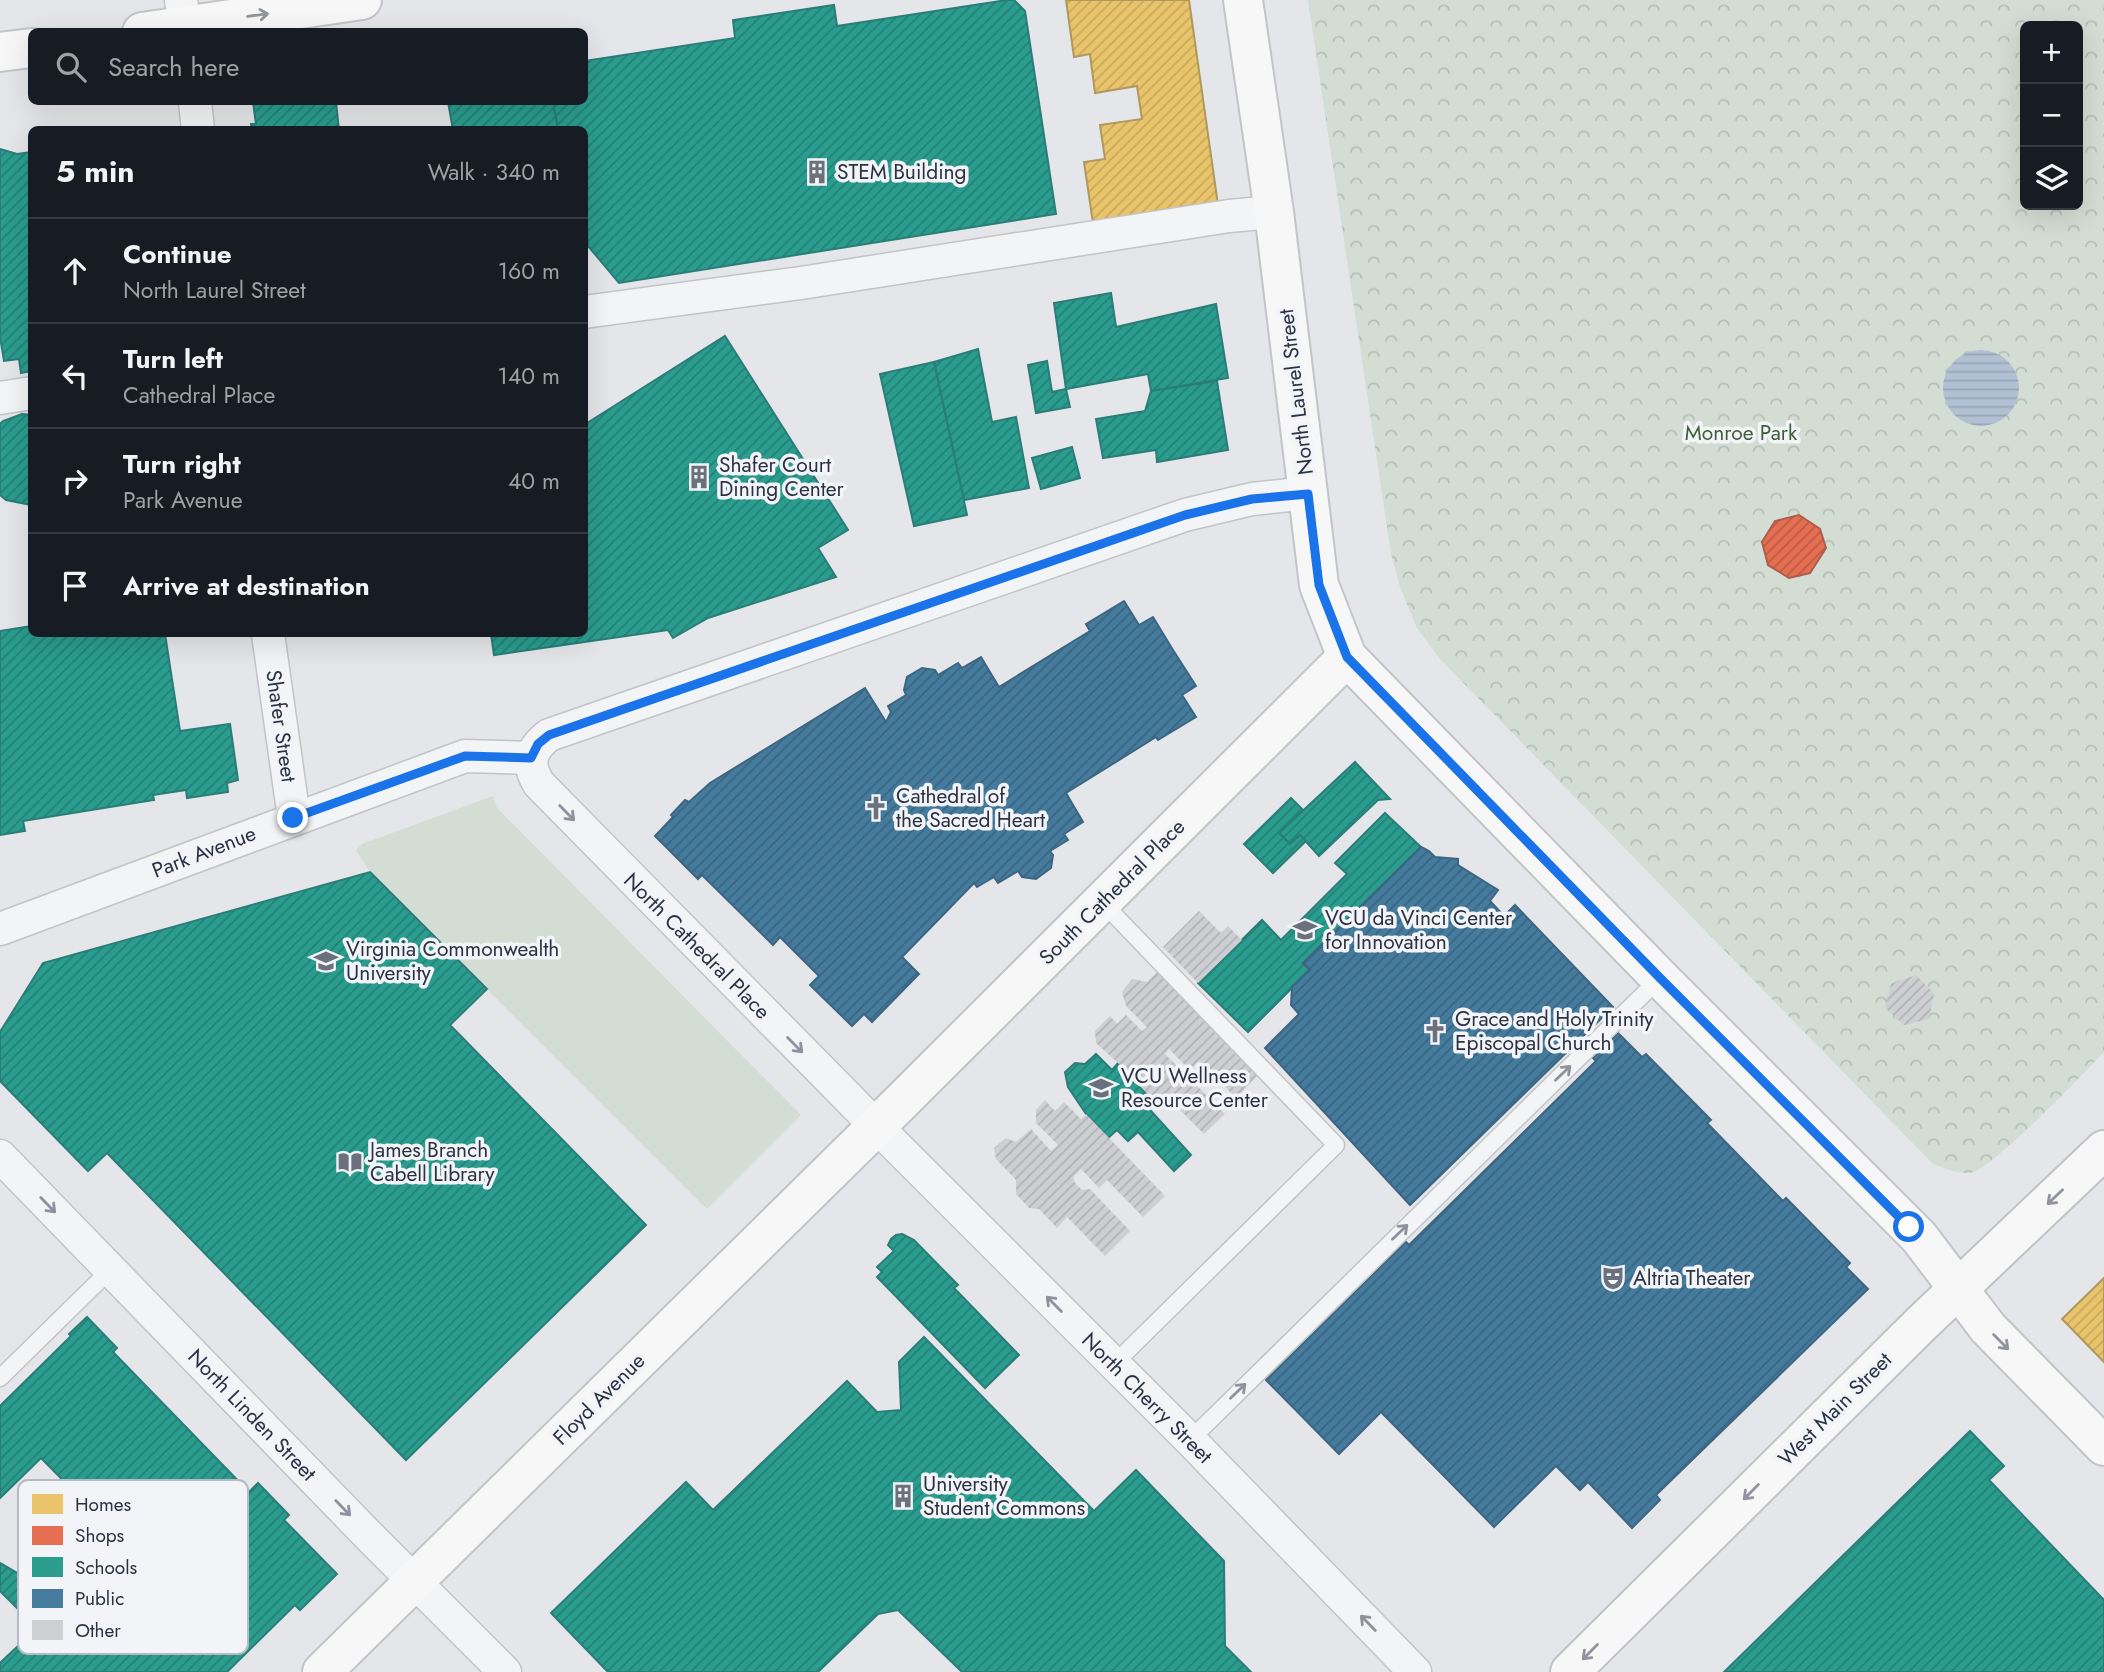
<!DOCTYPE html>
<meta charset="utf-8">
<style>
:root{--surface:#171b24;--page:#20242c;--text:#f1f3f6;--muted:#9ea1a6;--line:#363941}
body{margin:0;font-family:Jost,sans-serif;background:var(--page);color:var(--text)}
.controls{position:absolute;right:21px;top:21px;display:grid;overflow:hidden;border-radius:10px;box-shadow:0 7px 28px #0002}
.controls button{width:63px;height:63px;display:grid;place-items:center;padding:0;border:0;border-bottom:2px solid var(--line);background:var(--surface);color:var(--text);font:35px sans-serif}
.stop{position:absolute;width:21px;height:21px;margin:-16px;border:5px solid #1a73e8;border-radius:50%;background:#fff}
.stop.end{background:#1a73e8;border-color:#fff;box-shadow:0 2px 7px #0008}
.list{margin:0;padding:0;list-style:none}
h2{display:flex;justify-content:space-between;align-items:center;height:91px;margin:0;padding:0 28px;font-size:30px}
h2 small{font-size:23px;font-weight:400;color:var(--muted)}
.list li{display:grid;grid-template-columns:46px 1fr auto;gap:21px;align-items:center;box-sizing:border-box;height:105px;padding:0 28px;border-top:2px solid var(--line)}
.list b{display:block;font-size:26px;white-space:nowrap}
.list p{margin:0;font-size:23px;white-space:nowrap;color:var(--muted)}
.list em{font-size:23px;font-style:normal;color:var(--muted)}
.icon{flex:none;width:38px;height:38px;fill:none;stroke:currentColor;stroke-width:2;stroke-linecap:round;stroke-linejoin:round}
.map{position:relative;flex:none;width:2104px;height:1672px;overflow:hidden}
.search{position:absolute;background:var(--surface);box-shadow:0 7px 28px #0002;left:28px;top:28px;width:560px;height:77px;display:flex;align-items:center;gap:18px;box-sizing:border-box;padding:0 24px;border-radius:10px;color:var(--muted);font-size:26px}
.panel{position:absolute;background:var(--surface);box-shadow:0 7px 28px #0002;left:28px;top:126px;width:560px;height:511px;border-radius:10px}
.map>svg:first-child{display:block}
</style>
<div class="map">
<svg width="2104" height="1672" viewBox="0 0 2104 1672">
<defs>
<pattern id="park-crowns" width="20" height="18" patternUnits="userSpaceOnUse" patternTransform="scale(1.75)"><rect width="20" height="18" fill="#d4ddd4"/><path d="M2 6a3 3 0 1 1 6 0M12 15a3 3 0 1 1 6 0" fill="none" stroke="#b6beb7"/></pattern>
<pattern id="water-rules" width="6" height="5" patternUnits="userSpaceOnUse" patternTransform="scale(1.75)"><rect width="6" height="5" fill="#b2c0d4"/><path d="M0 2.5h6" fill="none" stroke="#99a5b7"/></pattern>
<pattern id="homes-hatch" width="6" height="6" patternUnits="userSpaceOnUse" patternTransform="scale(1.75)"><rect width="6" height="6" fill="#e9c46a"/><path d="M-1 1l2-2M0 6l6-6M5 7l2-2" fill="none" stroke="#c8a95d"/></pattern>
<pattern id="shops-hatch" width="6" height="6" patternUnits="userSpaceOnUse" patternTransform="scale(1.75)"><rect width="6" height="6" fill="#e76f51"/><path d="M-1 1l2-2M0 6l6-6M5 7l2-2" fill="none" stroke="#bb5c45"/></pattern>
<pattern id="schools-hatch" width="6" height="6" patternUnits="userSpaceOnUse" patternTransform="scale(1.75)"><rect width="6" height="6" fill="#2a9d8f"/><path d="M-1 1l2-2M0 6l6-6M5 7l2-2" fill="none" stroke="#248176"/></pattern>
<pattern id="public-hatch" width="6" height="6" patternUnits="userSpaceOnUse" patternTransform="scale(1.75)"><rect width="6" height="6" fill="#457b9d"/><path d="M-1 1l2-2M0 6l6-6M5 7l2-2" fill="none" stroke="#3a6582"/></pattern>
<pattern id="building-hatch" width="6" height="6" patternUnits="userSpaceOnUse" patternTransform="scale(1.75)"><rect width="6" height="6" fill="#cecfd2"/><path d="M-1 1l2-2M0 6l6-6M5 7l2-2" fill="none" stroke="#b1b2b6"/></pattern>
</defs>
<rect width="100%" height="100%" fill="#e4e6e9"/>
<!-- grass -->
<polygon fill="#d4ddd4" points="493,796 497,808 801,1115 707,1209 370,872 356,850 362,844"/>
<!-- park -->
<path fill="url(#park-crowns)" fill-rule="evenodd" d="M1308,0H2104V1052C2083,1074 1992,1170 1970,1173C1957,1174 1945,1168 1933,1164L1440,659L1417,628L1400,587L1391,554ZM2025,26H2078V205H2025Z"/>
<!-- water -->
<circle fill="url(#water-rules)" cx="1981" cy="388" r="38"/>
<!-- homes -->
<g fill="url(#homes-hatch)" stroke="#b0985e" stroke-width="2">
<polygon points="1066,0 1189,0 1218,205 1093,223 1084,162 1105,159 1100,125 1142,119 1137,86 1095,93 1090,54 1074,57"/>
<polygon points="2104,1278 2104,1362 2062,1319"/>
</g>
<!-- shops -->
<polygon fill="url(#shops-hatch)" stroke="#ae5c4d" stroke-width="2" points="1799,515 1820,529 1826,548 1810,573 1789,578 1768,565 1762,542 1775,521"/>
<!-- schools -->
<g fill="url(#schools-hatch)" stroke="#2a7d78" stroke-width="2">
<polygon points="1007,0 1014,0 1025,11 1056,214 619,283 588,246 587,230 584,229 584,130 558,130 553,102 584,102 584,61 735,38 733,20 834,5 837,26"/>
<polygon points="253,102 336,102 339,130 252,130 251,124 256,124"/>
<polygon points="448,102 553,102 558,130 453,130"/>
<polygon points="0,149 17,154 32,152 32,371 21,373 19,359 4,361 0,337"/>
<polygon points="1111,293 1116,327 1216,304 1228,378 1151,391 1148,374 1066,389 1054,303"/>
<polygon points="725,336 848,530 818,548 836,577 708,618 673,638 668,630 494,655 491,634 584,634 584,425"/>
<polygon points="978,349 992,422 1016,417 1029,488 964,500 934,362"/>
<polygon points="1047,361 1052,392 1066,389 1070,407 1036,413 1028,365"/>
<polygon points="934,362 967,515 914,526 880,374"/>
<polygon points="1217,381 1228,450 1157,462 1156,450 1103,458 1096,419 1145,411 1151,391"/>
<polygon points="22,414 32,415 32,507 31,505 6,500 0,495 0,424 3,421"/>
<polygon points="1072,447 1080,478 1041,489 1032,458"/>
<polygon points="32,626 32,634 165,634 180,731 230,724 238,780 227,783 228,792 187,798 186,790 153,795 154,800 23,821 25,831 0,835 0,631"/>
<polygon points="1355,762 1390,799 1378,800 1319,856 1300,835 1290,844 1279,833"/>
<polygon points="1291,798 1303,810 1279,833 1290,844 1300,835 1306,841 1273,873 1244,844"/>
<polygon points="1385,813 1421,847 1303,963 1310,970 1248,1032 1198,983 1262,920 1281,940 1347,874 1335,863"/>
<polygon points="370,872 487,989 450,1025 646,1225 406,1460 107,1153 88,1171 0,1081 0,1032 43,963"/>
<polygon points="1096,1054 1112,1070 1118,1063 1147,1094 1141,1100 1191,1155 1174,1171 1138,1132 1128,1141 1117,1130 1108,1138 1086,1114 1068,1087 1065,1072 1075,1063 1085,1064"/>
<polygon points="902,1234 914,1240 958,1285 954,1288 1019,1355 985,1388 877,1277 882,1272 877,1267 894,1251 888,1245 891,1239 896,1235"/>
<polygon points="87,1317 117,1348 113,1352 249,1492 258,1483 289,1515 284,1520 337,1574 300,1610 295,1605 227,1672 0,1672 0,1663 37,1628 0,1591 0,1563 26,1578 55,1610 132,1535 117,1519 109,1527 41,1458 0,1498 0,1406 71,1336 69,1334"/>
<polygon points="924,1337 1094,1511 1136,1470 1224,1561 1225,1646 1251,1672 962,1672 898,1610 878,1614 818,1672 608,1672 551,1613 686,1482 713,1510 847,1381 877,1412 901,1410 899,1362"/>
<polygon points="1970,1431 2004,1466 1989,1480 2104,1600 2104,1672 1724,1672"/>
</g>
<!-- public -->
<g fill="url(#public-hatch)" stroke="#3d6582" stroke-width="2">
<polygon points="1124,601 1139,625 1153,617 1173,650 1196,686 1182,695 1196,717 1158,740 1156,737 1066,793 1083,822 1064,834 1068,840 1050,851 1053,855 1051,868 1036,879 1022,877 1018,871 998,883 994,877 977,887 974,883 902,957 919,974 872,1022 864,1014 852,1026 810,985 819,976 780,937 773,945 702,875 698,879 655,836 673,817 671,815 685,800 689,802 710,783 865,688 886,722 891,712 888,706 906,695 904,690 907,677 922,668 935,670 938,675 958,663 962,668 981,657 999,687 1090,631 1086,624"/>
<polygon points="1421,847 1429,851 1435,857 1458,859 1458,865 1498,890 1490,901 1504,916 1515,905 1613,1007 1410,1205 1265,1048 1299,1014 1291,1005 1292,987 1310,970 1303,963"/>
<polygon points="1618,1033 1642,1057 1646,1054 1711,1120 1707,1123 1783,1201 1786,1198 1850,1263 1846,1267 1868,1289 1656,1495 1660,1500 1632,1528 1588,1482 1580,1490 1556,1466 1494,1527 1381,1412 1339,1454 1266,1380 1406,1242 1409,1245 1596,1061 1593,1058"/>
</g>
<!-- building -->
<g fill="url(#building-hatch)">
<polygon points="1199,911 1221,933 1228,926 1242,940 1198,983 1163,947"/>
<polygon points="1157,972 1260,1073 1236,1098 1199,1061 1190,1070 1169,1049 1165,1054 1225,1114 1204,1134 1166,1096 1158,1105 1118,1063 1096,1043 1095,1031 1110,1016 1117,1024 1126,1015 1142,1031 1147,1027 1126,1006 1122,992 1132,979 1147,982"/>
<polygon points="1916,975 1934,994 1929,1019 1904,1025 1885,1008 1891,984"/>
<polygon points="1045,1100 1055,1111 1064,1102 1081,1119 1086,1114 1165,1196 1143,1217 1107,1180 1099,1188 1081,1169 1073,1177 1075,1183 1082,1190 1090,1189 1130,1231 1105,1256 1067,1217 1057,1228 1039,1209 1029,1208 1016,1194 1016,1180 996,1159 994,1148 1006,1138 1016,1142 1031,1129 1051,1151 1058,1145 1036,1123 1036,1110"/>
</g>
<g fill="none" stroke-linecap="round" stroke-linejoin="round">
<!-- lane casing -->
<g stroke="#c2c4c7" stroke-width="19">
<g id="lane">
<polyline points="1102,902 1336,1145 1114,1364"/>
<polyline points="0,1378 111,1269"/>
<polyline points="1190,1440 1660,978"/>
</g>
</g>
<!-- street casing -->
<g stroke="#c2c4c7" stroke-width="35">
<g id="street">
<polyline points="181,0 185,25"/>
<polyline points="195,102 198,130"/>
<polyline points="584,312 801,283 1229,216 1274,212"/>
<polyline points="0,398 32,393"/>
<path d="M1308,493L1252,499L1185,515L549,735C530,750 526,763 539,784L876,1126L1190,1440L1415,1672"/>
<polyline points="268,634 294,818"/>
<polyline points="0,929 465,756 531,758"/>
<polyline points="0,1156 372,1539 505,1672"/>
</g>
</g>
<!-- secondary casing -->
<g stroke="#c2c4c7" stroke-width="42">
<g id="secondary">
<polyline points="1243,0 1274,212 1319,585 1347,657 1660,978 1919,1237 1988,1328 2104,1446"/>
<polyline points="142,32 362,0"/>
<polyline points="0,52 32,48"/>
<polyline points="322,1672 901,1102 1347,657"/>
</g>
</g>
<!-- primary casing -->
<g stroke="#c0c2c6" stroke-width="42">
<polyline id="primary" points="1570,1672 1922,1323 2104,1150"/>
</g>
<!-- lane -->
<use href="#lane" stroke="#f3f4f6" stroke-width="16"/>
<!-- street -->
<use href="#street" stroke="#f3f4f6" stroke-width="32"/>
<!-- secondary -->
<use href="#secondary" stroke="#f7f7f7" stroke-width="38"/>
<!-- primary -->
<use href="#primary" stroke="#f7f7f7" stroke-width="38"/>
</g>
<!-- one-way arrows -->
<defs><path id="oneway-shaft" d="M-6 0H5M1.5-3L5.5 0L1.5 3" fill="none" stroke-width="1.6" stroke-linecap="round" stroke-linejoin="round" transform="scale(1.75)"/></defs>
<g stroke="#90949d">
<use href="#oneway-shaft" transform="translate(258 15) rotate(-8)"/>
<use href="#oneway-shaft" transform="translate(2055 1197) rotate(136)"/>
<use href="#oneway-shaft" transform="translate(2001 1342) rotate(45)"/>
<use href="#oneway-shaft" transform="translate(1751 1492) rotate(135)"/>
<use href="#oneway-shaft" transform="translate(1590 1652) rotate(135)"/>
</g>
<g stroke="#8e929c">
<use href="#oneway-shaft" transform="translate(567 813) rotate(46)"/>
<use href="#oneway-shaft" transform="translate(795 1045) rotate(45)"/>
<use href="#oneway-shaft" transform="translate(1563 1073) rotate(-44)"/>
<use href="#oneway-shaft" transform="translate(48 1205) rotate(46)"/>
<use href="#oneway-shaft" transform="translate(1400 1232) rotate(-44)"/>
<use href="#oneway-shaft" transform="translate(1054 1304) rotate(-135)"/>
<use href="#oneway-shaft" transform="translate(1238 1391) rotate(-44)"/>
<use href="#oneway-shaft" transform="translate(343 1508) rotate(46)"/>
<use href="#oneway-shaft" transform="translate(1368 1623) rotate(-134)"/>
</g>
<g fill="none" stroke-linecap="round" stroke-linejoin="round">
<!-- route -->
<polyline stroke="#1a73e8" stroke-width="9" points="293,818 465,756 531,758 538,744 549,735 1185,515 1252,499 1308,494 1319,585 1347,657 1660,978 1909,1227"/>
</g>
<!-- icons -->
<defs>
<g id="building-bare" transform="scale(1.89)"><path d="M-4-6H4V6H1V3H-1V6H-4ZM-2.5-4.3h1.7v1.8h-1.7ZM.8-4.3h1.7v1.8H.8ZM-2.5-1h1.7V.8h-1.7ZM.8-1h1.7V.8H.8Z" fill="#6b707d" stroke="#f2f4f8" stroke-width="2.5" paint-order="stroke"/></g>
<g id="church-bare" transform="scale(1.89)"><path d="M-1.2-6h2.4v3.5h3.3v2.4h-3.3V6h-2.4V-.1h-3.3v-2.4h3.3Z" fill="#6b707d" stroke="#f2f4f8" stroke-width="2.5" paint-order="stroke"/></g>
<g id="university-bare" transform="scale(1.89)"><path d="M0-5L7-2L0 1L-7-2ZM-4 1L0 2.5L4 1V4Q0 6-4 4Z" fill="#6b707d" stroke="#f2f4f8" stroke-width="2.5" paint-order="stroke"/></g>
<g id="library-bare" transform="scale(1.89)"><path d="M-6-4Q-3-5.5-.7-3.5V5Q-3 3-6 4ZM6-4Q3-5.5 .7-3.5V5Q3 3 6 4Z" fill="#6b707d" stroke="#f2f4f8" stroke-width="2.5" paint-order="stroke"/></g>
<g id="theatre-bare" transform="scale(1.89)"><path d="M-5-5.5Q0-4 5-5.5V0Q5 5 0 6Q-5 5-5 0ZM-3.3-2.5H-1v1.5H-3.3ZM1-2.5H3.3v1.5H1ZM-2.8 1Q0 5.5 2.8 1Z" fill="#6b707d" stroke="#f2f4f8" stroke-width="2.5" paint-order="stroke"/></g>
</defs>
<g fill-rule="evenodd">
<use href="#building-bare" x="817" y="172"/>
<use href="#building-bare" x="699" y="477"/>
<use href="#church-bare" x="876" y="808"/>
<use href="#university-bare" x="1305" y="930"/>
<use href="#university-bare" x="326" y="961"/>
<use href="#church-bare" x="1435" y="1031"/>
<use href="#university-bare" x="1101" y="1088"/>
<use href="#library-bare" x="350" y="1162"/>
<use href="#theatre-bare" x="1613" y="1278"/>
<use href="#building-bare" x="903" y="1496"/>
</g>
<g text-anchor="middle" stroke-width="7" stroke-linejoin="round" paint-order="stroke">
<!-- poi labels -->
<g font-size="21" fill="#2a3143" stroke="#f2f4f8" text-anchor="start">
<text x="837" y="179">STEM Building</text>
<text x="719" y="472">Shafer Court<tspan x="719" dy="24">Dining Center</tspan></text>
<text x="896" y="803">Cathedral of<tspan x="896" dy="24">the Sacred Heart</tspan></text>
<text x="1325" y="925">VCU da Vinci Center<tspan x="1325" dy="24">for Innovation</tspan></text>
<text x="346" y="956">Virginia Commonwealth<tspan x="346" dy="24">University</tspan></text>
<text x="1455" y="1026">Grace and Holy Trinity<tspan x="1455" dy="24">Episcopal Church</tspan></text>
<text x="1121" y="1083">VCU Wellness<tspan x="1121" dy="24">Resource Center</tspan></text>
<text x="370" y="1157">James Branch<tspan x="370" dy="24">Cabell Library</tspan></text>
<text x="1633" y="1285">Altria Theater</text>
<text x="923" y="1491">University<tspan x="923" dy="24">Student Commons</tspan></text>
</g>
<!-- street labels -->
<g font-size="21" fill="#2a3143" stroke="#f2f4f8">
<text transform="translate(1296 392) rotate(-97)" y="7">North Laurel Street</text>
<text transform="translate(281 726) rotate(82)" y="7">Shafer Street</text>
<text transform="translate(204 852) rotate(-21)" y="7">Park Avenue</text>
<text transform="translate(1112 892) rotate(-45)" y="7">South Cathedral Place</text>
<text transform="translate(697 946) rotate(45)" y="7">North Cathedral Place</text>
<text transform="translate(1147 1398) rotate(45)" y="7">North Cherry Street</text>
<text transform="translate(599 1399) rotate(-45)" y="7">Floyd Avenue</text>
<text transform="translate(1835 1409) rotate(-45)" y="7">West Main Street</text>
<text transform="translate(252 1415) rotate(46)" y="7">North Linden Street</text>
</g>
<!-- park labels -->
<g font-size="21" fill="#3b5f37" stroke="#f2f4f8">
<text x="1741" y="440">Monroe Park</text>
</g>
</g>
<!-- legend -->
<rect x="18" y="1480" width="230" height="174" rx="10" fill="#f2f4f8" stroke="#b6bac2" stroke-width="2"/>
<rect x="32" y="1494" width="31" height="20" fill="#e9c46a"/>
<rect x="32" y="1526" width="31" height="19" fill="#e76f51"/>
<rect x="32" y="1557" width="31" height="20" fill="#2a9d8f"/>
<rect x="32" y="1589" width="31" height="19" fill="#457b9d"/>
<rect x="32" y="1620" width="31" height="20" fill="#cecfd2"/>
<g font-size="19" fill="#2a3143">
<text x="75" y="1511">Homes</text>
<text x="75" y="1542">Shops</text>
<text x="75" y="1574">Schools</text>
<text x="75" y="1605">Public</text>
<text x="75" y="1637">Other</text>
</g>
</svg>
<div class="controls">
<button>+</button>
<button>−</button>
<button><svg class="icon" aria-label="layers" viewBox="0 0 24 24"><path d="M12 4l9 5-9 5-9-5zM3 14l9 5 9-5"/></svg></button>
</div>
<div class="stop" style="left:1909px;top:1227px"></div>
<div class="stop end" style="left:293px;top:818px"></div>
<div class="search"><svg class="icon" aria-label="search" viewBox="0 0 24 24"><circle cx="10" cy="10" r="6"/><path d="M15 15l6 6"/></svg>Search here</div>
<section class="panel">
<h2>5 min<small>Walk · 340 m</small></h2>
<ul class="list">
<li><svg class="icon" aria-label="ahead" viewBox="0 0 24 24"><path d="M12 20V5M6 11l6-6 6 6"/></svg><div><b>Continue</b><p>North Laurel Street</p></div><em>160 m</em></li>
<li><svg class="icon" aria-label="left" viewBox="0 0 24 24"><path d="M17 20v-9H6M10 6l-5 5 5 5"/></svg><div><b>Turn left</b><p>Cathedral Place</p></div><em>140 m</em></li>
<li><svg class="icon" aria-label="right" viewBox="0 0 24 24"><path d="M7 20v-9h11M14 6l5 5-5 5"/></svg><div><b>Turn right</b><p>Park Avenue</p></div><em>40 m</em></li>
<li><svg class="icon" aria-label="arrive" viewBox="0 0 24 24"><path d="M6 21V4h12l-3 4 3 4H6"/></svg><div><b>Arrive at destination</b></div></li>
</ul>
</section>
</div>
